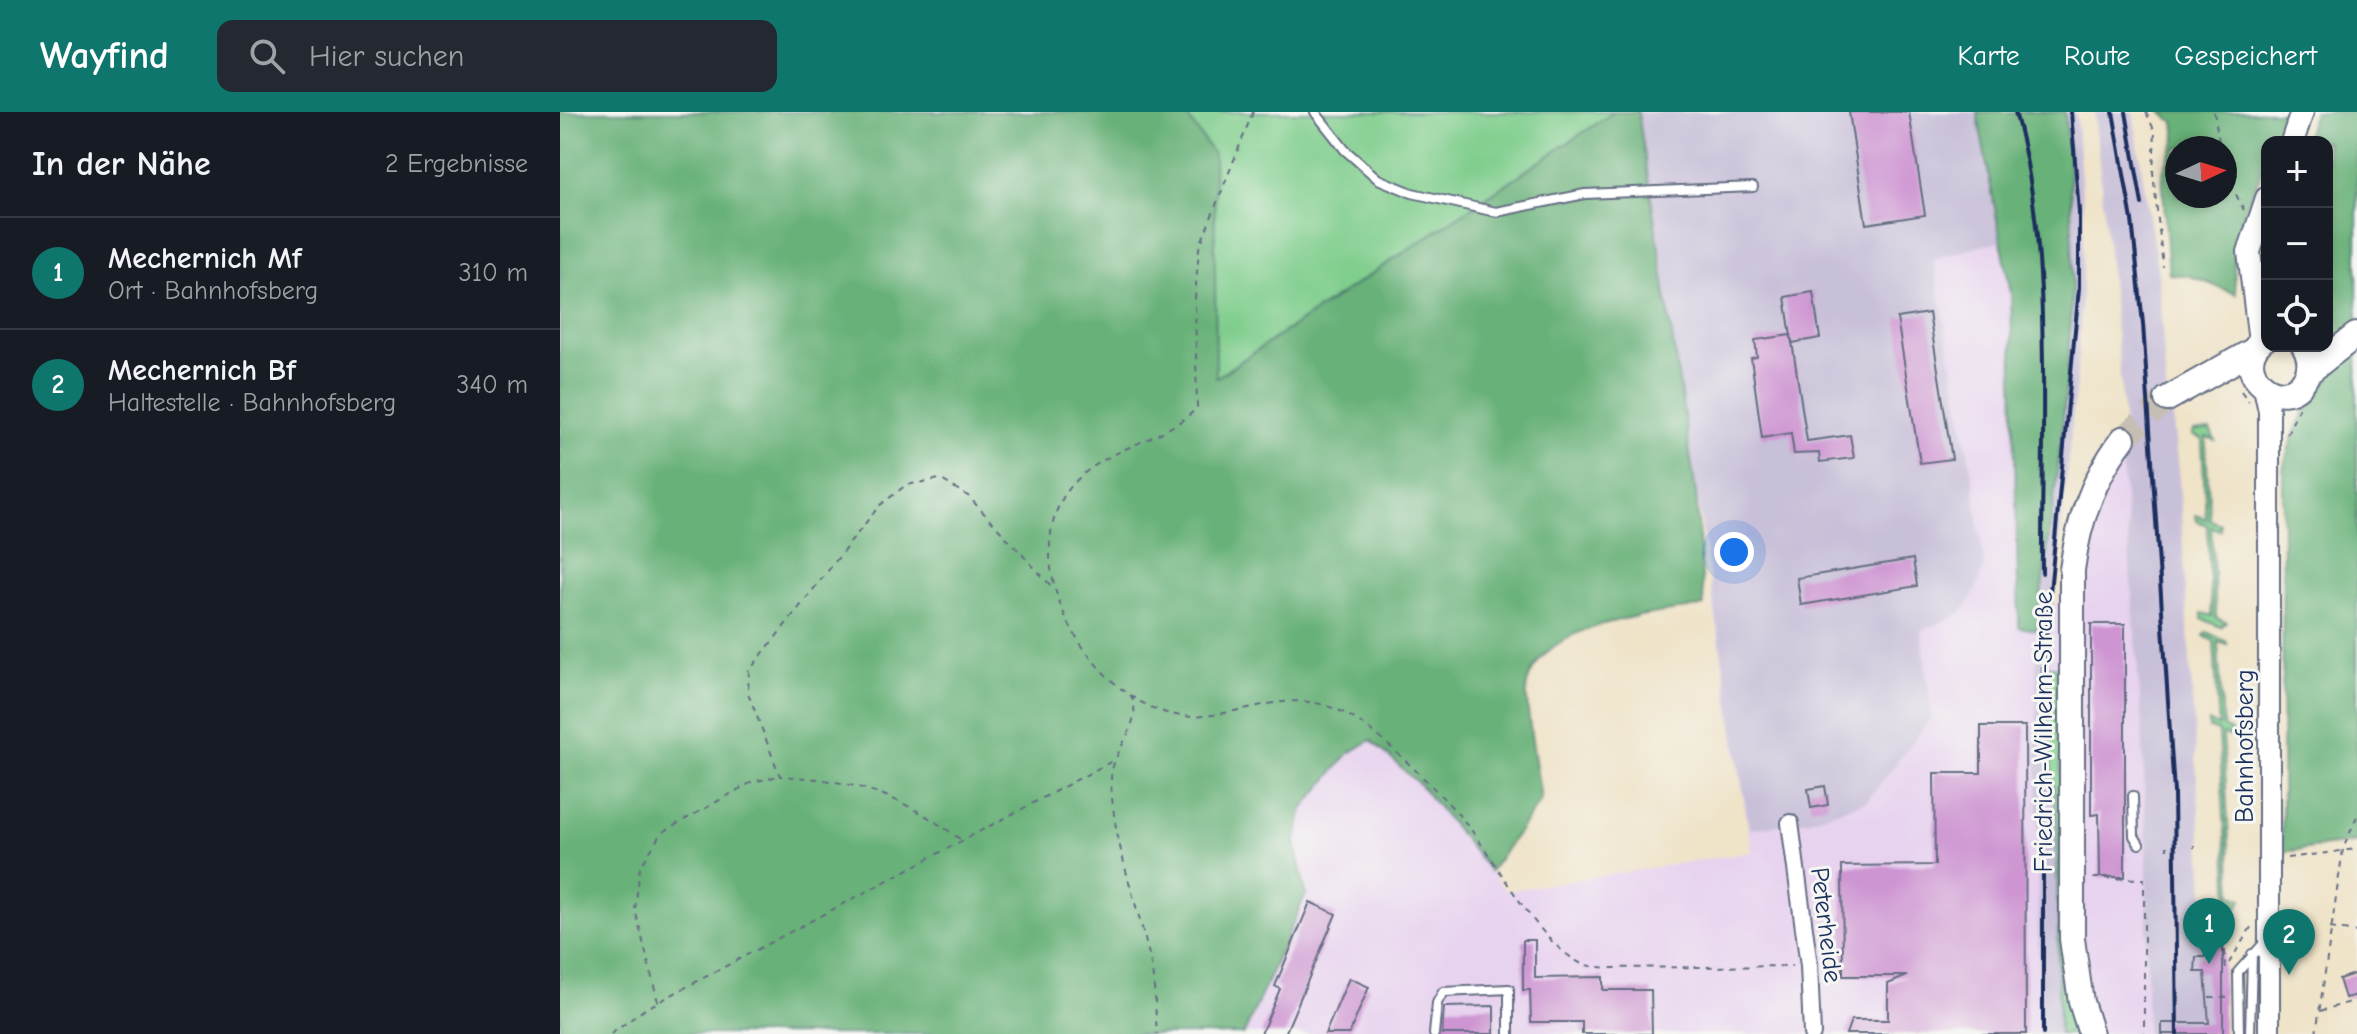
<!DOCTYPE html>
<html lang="de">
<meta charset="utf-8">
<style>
:root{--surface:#171b24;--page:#242831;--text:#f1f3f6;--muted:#9ea1a6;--line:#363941;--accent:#0f766e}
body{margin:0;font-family:"Comic Neue",sans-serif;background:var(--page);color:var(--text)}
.controls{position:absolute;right:24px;top:24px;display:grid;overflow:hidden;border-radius:16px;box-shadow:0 4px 12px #0003}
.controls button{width:72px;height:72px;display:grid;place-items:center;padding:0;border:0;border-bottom:2px solid var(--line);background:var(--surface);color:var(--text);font:40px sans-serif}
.compass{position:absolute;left:1605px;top:24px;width:72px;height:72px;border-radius:50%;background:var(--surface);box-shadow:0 4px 12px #0003;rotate:86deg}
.you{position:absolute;left:1174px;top:440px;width:28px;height:28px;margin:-20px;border:6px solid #fff;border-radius:50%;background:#1a73e8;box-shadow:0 0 0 12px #1a73e833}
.badge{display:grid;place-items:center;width:52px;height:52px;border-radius:50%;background:var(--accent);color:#fff;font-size:26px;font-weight:700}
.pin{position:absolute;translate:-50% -66px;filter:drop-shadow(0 2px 4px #0008)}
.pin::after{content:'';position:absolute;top:42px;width:28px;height:24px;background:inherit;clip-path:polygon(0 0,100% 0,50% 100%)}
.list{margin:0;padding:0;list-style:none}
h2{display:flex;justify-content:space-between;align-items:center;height:104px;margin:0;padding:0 32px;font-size:34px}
h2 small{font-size:26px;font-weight:400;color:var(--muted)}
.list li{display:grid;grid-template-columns:52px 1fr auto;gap:24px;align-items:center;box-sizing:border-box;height:112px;padding:0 32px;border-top:2px solid var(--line)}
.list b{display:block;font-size:30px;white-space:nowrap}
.list p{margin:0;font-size:26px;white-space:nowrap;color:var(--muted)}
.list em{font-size:26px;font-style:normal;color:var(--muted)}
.icon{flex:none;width:44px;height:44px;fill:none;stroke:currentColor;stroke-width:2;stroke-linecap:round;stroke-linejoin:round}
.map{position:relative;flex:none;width:1797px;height:922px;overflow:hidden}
header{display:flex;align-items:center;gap:48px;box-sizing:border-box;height:112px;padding:0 40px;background:var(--accent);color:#fff}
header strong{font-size:38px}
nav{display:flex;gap:44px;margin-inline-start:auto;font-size:28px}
.search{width:560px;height:72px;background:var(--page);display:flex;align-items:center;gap:20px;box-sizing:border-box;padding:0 28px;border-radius:16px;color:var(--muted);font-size:30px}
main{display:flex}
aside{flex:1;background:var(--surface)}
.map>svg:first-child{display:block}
</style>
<header>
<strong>Wayfind</strong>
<div class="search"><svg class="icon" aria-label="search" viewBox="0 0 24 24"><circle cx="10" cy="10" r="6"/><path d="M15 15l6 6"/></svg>Hier suchen</div>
<nav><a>Karte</a><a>Route</a><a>Gespeichert</a></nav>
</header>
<main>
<aside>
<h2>In der Nähe<small>2 Ergebnisse</small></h2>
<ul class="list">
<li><span class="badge">1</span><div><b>Mechernich Mf</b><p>Ort · Bahnhofsberg</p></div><em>310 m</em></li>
<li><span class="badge">2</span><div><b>Mechernich Bf</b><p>Haltestelle · Bahnhofsberg</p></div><em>340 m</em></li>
</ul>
</aside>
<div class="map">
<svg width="1797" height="922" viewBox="0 0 1797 922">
<rect width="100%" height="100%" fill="#f6f6f2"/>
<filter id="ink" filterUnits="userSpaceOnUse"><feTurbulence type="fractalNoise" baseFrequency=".0125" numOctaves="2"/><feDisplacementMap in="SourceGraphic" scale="16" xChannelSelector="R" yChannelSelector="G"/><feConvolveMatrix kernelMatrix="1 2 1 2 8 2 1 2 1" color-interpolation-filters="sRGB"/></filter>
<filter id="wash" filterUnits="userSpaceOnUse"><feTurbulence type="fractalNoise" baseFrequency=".006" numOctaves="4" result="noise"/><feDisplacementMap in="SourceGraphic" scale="32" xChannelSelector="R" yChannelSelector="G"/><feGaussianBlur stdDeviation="1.8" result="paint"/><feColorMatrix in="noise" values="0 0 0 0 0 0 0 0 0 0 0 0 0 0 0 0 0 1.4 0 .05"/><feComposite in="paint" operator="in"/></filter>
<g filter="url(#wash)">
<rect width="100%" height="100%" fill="#efe3c8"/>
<!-- built -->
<polygon fill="#e7d2ef" points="1078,0 1418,0 1451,182 1460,515 1477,518 1524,452 1537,395 1562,348 1582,614 1587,751 1586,922 684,922 746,782 735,732 743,697 788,642 811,628 860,673 946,779 1192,740"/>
<!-- industrial -->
<g fill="#c8bfd8">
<polygon points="1078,0 1417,0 1440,129 1373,147 1413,368 1424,453 1416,478 1402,501 1361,519 1372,605 1307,689 1250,708 1189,717"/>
<polygon points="1505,0 1516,0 1524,108 1523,154 1518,250 1487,554 1497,708 1499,922 1479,922 1476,518 1489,427 1512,180 1513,98"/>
<polygon points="1534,0 1573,0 1598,161 1608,303 1612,300 1619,367 1647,830 1663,830 1663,882 1650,882 1649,922 1586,922 1587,751 1582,614 1562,348 1566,344 1559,250"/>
</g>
<!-- green -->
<g fill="#80ce8d" stroke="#4e7e76" stroke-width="2">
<polygon points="624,0 1054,0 655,266 654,43"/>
<polygon points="1650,318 1655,328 1646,325 1646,335 1650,408 1660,412 1660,418 1651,415 1656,506 1666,510 1661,515 1642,507 1642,501 1652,504 1647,413 1637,409 1636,403 1646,407 1642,327 1632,323 1634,319"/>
<polygon points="1647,520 1667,530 1667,533 1658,530 1658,535 1663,615 1672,620 1673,625 1663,622 1672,783 1682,787 1678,795 1664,794 1659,789 1669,791 1669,785 1659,620 1649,616 1649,610 1659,614 1654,529 1644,524"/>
<polygon points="1487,554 1499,555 1504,856 1519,922 1499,922 1497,708 1488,620"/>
</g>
<!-- forest -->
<g fill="#68b178" stroke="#42706b" stroke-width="2" fill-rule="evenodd">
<path d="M0,0H624L654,43L656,266L1054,0H1078L1136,381L1144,494C1090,504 985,507 967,572C963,584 979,669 981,688L930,759L860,673L811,628L788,642L743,697L735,732L746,782L684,922H0Z"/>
<path d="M1417,0H1505C1510,59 1514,118 1512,177C1508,291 1492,406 1476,518L1459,515L1451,182Z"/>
<path d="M1601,0H1727L1717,30H1707C1707,57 1695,71 1686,95C1674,124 1672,151 1676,182L1630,164L1609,162L1602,62L1616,27L1614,10ZM1665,36V84H1617V36Z"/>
<path d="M1754,0H1797V730L1722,740L1723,357C1732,321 1744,295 1769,267L1762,234H1767V30H1744Z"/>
</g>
<g id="blocks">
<!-- building -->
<g fill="#ce95d2">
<polygon points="1289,0 1349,0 1365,103 1306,112"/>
<polygon points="1253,180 1260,226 1232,231 1225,185"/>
<polygon points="1369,201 1392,347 1360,351 1337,206"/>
<polygon points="1231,223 1247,329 1290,323 1294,346 1260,350 1259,341 1234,342 1231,321 1202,326 1191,246 1197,245 1195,228"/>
<polygon points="1353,447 1357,474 1241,493 1237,466"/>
<polygon points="1531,512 1565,512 1565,765 1540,765 1539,702 1531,703"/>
<polygon points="1421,614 1465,614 1466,922 1286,922 1291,908 1328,908 1328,872 1347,864 1283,864 1282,754 1375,753 1374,661 1421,661"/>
<polygon points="1265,674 1268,693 1251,696 1248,677"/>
<polygon points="750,790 776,802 725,922 701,922 720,877 715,874"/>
<polygon points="963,828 975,828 975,866 1043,865 1043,878 1091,878 1092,922 1022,922 1022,910 971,910 970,878 963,878"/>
<polygon points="1646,830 1663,830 1663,922 1602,922 1602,911 1649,911 1645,860 1635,860 1636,845 1645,845"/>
<polygon points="1797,861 1797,883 1785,886 1779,867"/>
<polygon points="789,866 809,875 789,922 765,922"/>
<polygon points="934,894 934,922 882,922 884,895"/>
</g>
</g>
</g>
<g filter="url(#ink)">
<use href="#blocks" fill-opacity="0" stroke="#656e83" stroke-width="2"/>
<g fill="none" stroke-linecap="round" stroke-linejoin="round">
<!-- primary-tunnel -->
<polyline stroke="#c5bfb3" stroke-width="24" stroke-dasharray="24 12" stroke-linecap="butt" points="1563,327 1607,287"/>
<!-- service casing -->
<g stroke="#656e83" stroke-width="12">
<g id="service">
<polyline points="755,0 785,38 818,67 852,81 936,100 1025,82 1193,75"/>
<polyline points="1573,684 1574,724 1579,732"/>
<polyline points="874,922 877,891 883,880 949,877 949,922"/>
<polyline points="1679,922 1678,860 1705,830"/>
<polyline points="1690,922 1692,842"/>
</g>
</g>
<!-- minor casing -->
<g stroke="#656e83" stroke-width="20">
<polyline id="minor" points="1230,711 1249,854 1252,922"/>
</g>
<!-- tertiary casing -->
<g stroke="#656e83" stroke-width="24">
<polyline id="tertiary" points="1704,276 1709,299 1709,922"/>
</g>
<!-- secondary casing -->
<g stroke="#656e83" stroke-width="26">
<g id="secondary">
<polyline points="1732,30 1742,0"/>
<polyline points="1700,230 1689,140 1707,86"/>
</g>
</g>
<!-- primary casing -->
<g stroke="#656e83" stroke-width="28">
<g id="primary">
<path d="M1707,225C1662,255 1724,307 1746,265C1752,254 1750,244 1744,234"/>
<polyline points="1749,260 1796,223"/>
<polyline points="1607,287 1694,238"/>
<path d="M1531,922L1521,890L1512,827V458C1518,410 1533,366 1563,327"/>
</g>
</g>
<!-- path -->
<g stroke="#656e83" stroke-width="2" stroke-dasharray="6 6" stroke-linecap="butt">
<path d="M693,0L639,136L635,185L637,296C598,334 536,335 504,384C485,415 487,456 499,489C519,545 577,612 644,604C705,597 742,571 801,611C827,629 876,677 898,702C935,742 971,825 1020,851C1028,855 1041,855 1050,856L1232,854"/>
<polyline points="1586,0 1595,20 1593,60 1603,155"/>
<polyline points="1654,0 1660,36"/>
<polyline points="1665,61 1684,98"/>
<polyline points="1702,70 1707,60"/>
<polyline points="1681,279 1689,290"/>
<polyline points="1727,322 1739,296"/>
<path d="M571,583C585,614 550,638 551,669C553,730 575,784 589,843C595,868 595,896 597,922"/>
<path d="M400,727C339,682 295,668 220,664L188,581L189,559L319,394L346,373L380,367L408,384L495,478"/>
<polyline points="1634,736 1634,733"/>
<polyline points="1607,737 1607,734"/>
<polyline points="1727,746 1797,737"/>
<polyline points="1533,766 1584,767 1584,922"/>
<polyline points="1663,802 1666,861"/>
<polyline points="1770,816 1797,820"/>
<polyline points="1645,823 1645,827 1664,825"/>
<polyline points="1669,851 1693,812"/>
<polyline points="1649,885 1668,885"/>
<polyline points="98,890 75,797 80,756 101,721 192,670 219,664"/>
<polyline points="1760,899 1797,888"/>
<polyline points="51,922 85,897 556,647"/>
<polyline points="1160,922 1160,921"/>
<polyline points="1756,922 1783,737 1797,704"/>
</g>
<!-- service -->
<use href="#service" stroke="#fff" stroke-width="8"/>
<!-- minor -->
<use href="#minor" stroke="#fff" stroke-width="16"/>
<!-- tertiary -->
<use href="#tertiary" stroke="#fff" stroke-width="20"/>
<!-- secondary -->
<use href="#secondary" stroke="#fff" stroke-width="22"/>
<!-- primary -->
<use href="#primary" stroke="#fff" stroke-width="24"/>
<!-- rail -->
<g stroke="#1b2f5e" stroke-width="4">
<path d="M1455,0C1494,136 1481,319 1482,461"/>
<polyline points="1553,0 1572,108 1583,212 1614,680 1617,922"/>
<polyline points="1566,0 1582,92"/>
<polyline points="1483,922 1483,554 1519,176 1519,100 1511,0"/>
</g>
</g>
</g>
<g text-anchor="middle" stroke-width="6" stroke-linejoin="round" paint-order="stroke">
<!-- street labels -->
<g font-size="26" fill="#1b2f5e" stroke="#f6f6f2">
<text transform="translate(1483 620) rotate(-90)" y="9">Friedrich-Wilhelm-Straße</text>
<text transform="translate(1684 634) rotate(-90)" y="9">Bahnhofsberg</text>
<text transform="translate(1267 813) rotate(83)" y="9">Peterheide</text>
</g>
</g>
</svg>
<div class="controls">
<button>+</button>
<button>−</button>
<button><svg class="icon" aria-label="locate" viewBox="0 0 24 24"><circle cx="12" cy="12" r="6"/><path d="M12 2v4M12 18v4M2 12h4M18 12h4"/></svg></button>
</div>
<svg class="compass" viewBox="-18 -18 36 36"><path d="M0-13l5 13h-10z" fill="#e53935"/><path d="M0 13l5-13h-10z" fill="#9ea1a6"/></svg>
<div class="you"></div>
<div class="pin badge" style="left:1649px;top:852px">1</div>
<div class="pin badge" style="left:1729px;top:863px">2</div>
</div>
</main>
